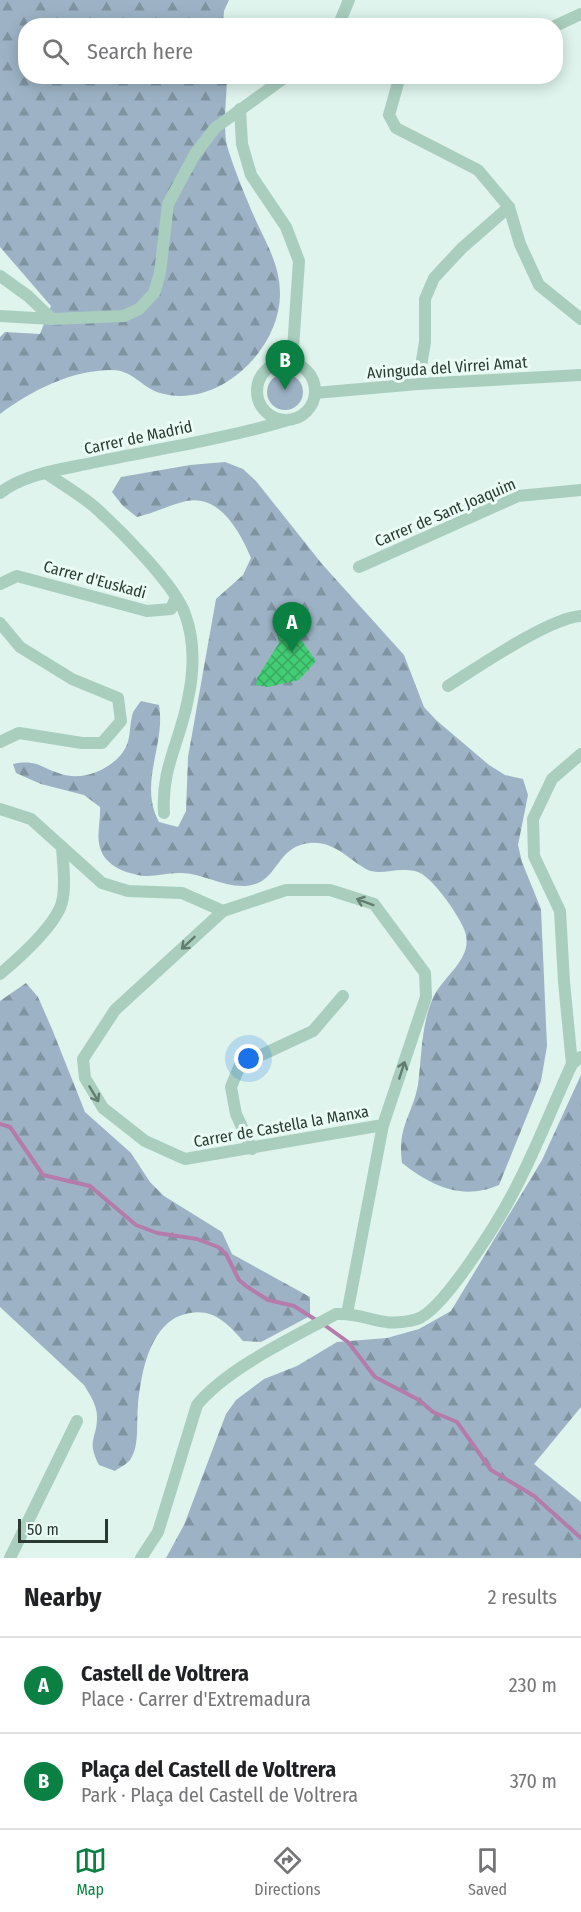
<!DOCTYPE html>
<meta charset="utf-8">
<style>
:root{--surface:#fff;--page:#f2f2f2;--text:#202124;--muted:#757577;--line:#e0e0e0;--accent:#0b8043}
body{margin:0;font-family:"Fira Sans Condensed",sans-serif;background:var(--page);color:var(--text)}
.scale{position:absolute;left:18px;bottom:15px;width:90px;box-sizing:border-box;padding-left:6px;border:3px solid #293b31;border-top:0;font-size:16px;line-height:21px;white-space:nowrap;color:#293b31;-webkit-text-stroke:4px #ebfbf6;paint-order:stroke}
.you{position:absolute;left:249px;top:1059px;width:21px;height:21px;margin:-15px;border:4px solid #fff;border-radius:50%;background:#1a73e8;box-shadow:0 0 0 9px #1a73e833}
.badge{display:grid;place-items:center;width:39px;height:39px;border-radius:50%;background:var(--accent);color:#fff;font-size:20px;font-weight:700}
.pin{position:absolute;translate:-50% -50px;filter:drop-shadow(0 2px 3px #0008)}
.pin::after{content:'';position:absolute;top:32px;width:21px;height:18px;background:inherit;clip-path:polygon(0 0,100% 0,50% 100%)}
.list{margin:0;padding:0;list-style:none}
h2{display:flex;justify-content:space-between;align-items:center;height:78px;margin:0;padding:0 24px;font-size:26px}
h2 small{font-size:20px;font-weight:400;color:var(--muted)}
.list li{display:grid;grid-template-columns:39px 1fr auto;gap:18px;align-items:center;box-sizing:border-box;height:96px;padding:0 24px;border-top:2px solid var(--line)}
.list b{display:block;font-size:22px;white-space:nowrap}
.list p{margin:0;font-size:20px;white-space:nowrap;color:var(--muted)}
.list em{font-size:20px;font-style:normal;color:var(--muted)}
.icon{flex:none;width:33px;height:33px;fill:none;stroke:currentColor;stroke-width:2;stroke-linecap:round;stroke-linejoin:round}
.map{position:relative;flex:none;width:581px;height:1558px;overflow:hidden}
.search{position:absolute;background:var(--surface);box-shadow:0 3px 15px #0003;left:18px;right:18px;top:18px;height:66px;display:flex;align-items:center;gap:15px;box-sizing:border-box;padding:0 21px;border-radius:24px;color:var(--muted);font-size:22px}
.sheet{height:270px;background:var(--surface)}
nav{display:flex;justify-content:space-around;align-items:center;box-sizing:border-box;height:84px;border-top:2px solid var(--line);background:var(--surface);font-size:16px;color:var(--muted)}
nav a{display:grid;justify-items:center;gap:3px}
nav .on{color:var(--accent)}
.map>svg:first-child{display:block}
</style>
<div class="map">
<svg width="581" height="1558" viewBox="0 0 581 1558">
<defs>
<pattern id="forest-firs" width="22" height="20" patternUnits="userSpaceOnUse" patternTransform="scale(1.5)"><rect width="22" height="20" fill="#9db3c5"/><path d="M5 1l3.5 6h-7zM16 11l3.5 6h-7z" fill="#8093a1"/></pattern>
<pattern id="building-cross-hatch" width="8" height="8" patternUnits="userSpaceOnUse" patternTransform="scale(1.5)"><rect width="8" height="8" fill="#43ce75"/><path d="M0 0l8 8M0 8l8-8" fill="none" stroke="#38a861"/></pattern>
</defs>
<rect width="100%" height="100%" fill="#def4ed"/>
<!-- forest -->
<g fill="url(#forest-firs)">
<path d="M0,0H229L224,11L223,25L26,26V76L227,77C227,96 222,131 228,149C236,174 247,201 258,225C269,248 280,268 280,294C280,350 218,410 160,393C142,388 133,370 112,370C72,370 32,390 0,414V337L5,332L40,334L51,306L0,247Z"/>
<path d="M225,462L243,469L256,481L322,564L404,655L424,707L436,720L489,765L505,775L523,779L528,795L518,845L522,862L541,909L547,1046L541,1081L499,1185C462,1201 432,1186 402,1163C397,1127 412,1116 418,1085C422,1055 421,1023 434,996C444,975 476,957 464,929C458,914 434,880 420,873C415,870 407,870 402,870C391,870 376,875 366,869C348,859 334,841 310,843C279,846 278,875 258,883C232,894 205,872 179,873C163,873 149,879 134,874C124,872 113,867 106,859C93,842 101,826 100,807L84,795L41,784L16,773L13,764C37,759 41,768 61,774C83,781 110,770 123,752C131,741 129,729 132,716C133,711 138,705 141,701L159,705C166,745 138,783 159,822L178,827L186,811L188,757L216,599L243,575L251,558C240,532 220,494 186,501C170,505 154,513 137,517L123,506L112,492L121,477L190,465Z"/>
<path d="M26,983L38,997L52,1029L85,1112L131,1153L150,1182L164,1196L222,1232L232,1254L310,1297V1316L261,1342L243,1341C228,1324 214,1309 190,1313C150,1319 141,1373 138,1406C136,1423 140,1446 130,1460C127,1464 119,1468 115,1471L99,1465C86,1440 97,1440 97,1417C97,1405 90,1395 84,1385L0,1307V1001Z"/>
<polygon points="581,1075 581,1407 534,1464 581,1502 581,1558 166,1558 184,1525 226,1414 236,1400 264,1379 297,1366 337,1342 387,1338 419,1329 451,1311 542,1160"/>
</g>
<!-- green -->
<circle fill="#9db3c5" cx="285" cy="392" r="18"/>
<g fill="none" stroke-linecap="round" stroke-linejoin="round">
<!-- stream -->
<g stroke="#b47bab" stroke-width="4">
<polyline points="0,1124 10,1127 43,1175 90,1186 136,1225 157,1233 197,1239 218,1247 226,1254 239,1280 246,1286 268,1300 294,1306 316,1320"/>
<polyline points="323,1324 348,1342 375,1377 419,1400 433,1412 457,1422 491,1470 534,1496 581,1538"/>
</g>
</g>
<!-- building -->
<polygon fill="url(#building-cross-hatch)" points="285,617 316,661 299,680 268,687 256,685 257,678 279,643 276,629"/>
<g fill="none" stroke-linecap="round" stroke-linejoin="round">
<!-- street -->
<g stroke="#a9cebe" stroke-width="12">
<polyline points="338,26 349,0"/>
<polyline points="441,26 493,26"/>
<polyline points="555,26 581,14"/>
<polyline points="400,76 389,115 396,128 478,170 509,207 520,244 539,285 581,319"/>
<polyline points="240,109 242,144 251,175 286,227 299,261 293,349 282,362"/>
<polyline points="0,276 28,296 52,319"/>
<polyline points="0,316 52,319 124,316 139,309 154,293 160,273 168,204 195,154 215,128 287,76"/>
<circle cx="286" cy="391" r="29"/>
<polyline points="418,384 425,342 425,299 434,278 462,248 509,207"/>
<polyline points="315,393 418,384 581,375"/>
<path d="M46,473C63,485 83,496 98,510C121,531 175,585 185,614C195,641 194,671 188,699C180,742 161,768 164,813"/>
<path d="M0,493C25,473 65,469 96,462C159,449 223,439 285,421"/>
<polyline points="359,567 518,496 581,490"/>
<polyline points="0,584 17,576 147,611 171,609 176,597"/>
<polyline points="0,623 20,647 72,679 118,698 121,721 102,743 82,743 19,733 0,742"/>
<path d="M448,686C478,667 549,618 581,616"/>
<polyline points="0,809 31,819 102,883 128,891 182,893 223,911"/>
<path d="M0,974C19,958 50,930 60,908C67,892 63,865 62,847"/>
<polyline points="572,1064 564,982 560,911 534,856 533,819 552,779 581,754"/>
<polyline points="252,1149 236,1114 231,1087 240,1065 313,1031 343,996"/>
<polyline points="347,1314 383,1125 426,997 425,973 374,904 330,890 286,890 223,911 115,1010 83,1059 85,1078 103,1108 145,1141 185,1159 383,1125"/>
<polyline points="10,1558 77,1421"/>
<path d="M141,1558L158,1532L197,1405C227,1368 294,1337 336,1314C367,1312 380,1330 417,1319C443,1311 499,1220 513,1193C535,1152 552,1107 572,1064L581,1057"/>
</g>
</g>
<!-- one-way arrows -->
<defs><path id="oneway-shaft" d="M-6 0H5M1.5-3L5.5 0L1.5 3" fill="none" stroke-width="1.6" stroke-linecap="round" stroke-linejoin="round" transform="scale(1.5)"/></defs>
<g stroke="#637d70">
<use href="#oneway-shaft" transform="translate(365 902) rotate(-159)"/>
<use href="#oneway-shaft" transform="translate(188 943) rotate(137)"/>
<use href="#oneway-shaft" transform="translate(402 1070) rotate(-72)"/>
<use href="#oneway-shaft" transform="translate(94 1094) rotate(59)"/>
</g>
<g text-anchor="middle" stroke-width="6" stroke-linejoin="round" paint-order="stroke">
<!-- street labels -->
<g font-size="16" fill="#293b31" stroke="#ebfbf6">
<text transform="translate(447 367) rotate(-4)" y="6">Avinguda del Virrei Amat</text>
<text transform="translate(138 437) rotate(-12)" y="6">Carrer de Madrid</text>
<text transform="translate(445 512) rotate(-23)" y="6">Carrer de Sant Joaquim</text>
<text transform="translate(95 579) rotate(15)" y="6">Carrer d'Euskadi</text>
<text transform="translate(281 1126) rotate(-10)" y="6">Carrer de Castella la Manxa</text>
</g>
</g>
</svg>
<div class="scale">50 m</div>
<div class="you"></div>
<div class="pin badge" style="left:292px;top:652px">A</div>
<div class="pin badge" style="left:285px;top:390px">B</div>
<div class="search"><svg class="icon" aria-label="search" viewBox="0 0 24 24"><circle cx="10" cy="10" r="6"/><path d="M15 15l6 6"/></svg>Search here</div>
</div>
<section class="sheet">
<h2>Nearby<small>2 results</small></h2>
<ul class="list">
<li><span class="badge">A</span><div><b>Castell de Voltrera</b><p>Place · Carrer d'Extremadura</p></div><em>230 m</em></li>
<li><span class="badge">B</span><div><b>Plaça del Castell de Voltrera</b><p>Park · Plaça del Castell de Voltrera</p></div><em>370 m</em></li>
</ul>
</section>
<nav>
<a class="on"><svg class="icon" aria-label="map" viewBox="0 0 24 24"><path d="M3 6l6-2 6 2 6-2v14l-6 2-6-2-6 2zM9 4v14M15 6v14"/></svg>Map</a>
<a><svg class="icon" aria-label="directions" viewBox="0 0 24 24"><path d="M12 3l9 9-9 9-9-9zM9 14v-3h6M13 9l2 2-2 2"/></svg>Directions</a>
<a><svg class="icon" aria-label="saved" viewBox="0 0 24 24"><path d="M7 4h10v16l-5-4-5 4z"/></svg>Saved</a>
</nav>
